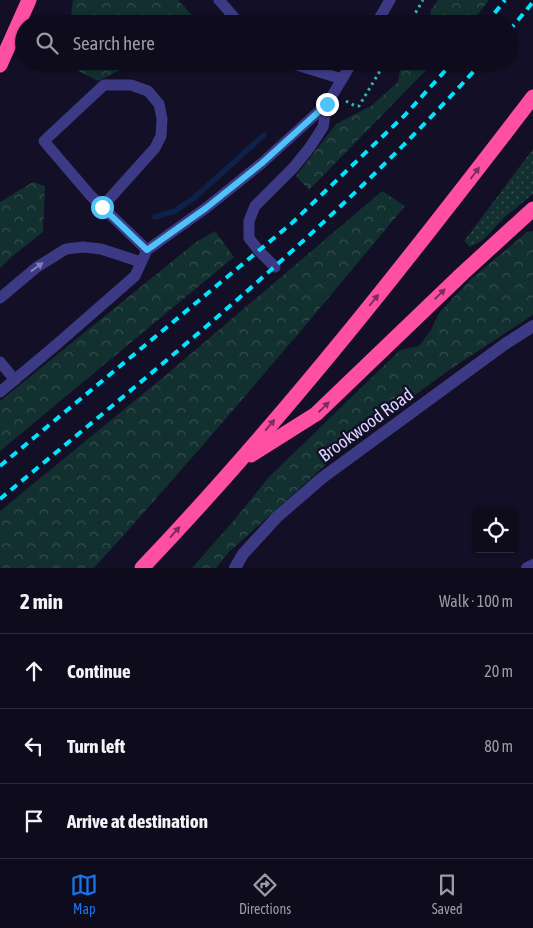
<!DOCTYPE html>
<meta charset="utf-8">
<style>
:root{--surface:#0e0b1c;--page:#1c1929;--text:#f1f3f6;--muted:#9b9ba3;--line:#2e2b3b;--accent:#1a73e8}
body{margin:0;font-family:"Asap Condensed",sans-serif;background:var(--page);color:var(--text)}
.controls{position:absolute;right:15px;bottom:15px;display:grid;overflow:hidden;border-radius:5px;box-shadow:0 1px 4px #0004}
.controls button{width:45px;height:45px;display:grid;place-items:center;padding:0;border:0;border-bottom:1px solid var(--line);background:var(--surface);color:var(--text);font:25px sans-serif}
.stop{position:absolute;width:15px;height:15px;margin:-11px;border:4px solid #4fc3f7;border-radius:50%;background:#fff}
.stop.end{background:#4fc3f7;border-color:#fff;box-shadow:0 1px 5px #0008}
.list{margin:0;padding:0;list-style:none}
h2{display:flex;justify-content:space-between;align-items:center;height:65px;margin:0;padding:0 20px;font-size:21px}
h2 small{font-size:16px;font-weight:400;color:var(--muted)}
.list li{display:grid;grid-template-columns:32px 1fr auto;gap:15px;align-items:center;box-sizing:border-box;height:75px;padding:0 20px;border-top:1px solid var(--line)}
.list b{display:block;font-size:19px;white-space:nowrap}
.list em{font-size:16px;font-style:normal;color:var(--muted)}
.icon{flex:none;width:28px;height:28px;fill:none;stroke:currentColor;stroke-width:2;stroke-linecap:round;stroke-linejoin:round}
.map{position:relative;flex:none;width:533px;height:568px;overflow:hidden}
.search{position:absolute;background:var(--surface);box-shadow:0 1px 4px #0004;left:15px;right:15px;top:15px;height:55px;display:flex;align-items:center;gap:12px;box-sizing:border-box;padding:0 18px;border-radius:28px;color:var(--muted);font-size:19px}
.sheet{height:290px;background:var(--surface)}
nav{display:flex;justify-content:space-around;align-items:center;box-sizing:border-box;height:70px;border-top:1px solid var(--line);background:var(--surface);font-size:14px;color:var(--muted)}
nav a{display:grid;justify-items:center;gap:2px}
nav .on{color:var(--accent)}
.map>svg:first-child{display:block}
</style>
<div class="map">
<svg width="533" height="568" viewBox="0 0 533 568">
<defs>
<pattern id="grass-dots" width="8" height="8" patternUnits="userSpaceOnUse" patternTransform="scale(1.25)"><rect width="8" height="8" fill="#12302f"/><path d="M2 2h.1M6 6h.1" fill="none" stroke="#344d4e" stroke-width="1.8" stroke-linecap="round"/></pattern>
<pattern id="forest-crowns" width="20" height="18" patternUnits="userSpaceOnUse" patternTransform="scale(1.25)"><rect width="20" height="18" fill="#12302f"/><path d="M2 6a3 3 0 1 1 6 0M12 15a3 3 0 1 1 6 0" fill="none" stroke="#344d4e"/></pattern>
</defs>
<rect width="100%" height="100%" fill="#130f26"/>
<!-- grass -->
<polygon fill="url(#grass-dots)" points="533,149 533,194 507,215 483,240 470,247 464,241"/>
<!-- forest -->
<g fill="url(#forest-crowns)">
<polygon points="73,0 178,0 200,24 165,24 160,16 158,24 70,24"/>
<polygon points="438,0 489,0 470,24 429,24 431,10"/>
<polygon points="66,61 138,61 98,81 65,64"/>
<polygon points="405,61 435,61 309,190 296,176 336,124 371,106 398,82 401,66"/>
<polygon points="33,182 45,186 43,232 9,259 0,268 0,202"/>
<path d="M382,191L405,206C303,329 201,450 94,568H0V511L166,375Z"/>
<polygon points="215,231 234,257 0,451 0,401 196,242"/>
<polygon points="533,231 533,315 449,370 351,442 229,552 216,568 192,568 236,518 268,478 400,350 419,346 431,330 439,313 470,280 527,232"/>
</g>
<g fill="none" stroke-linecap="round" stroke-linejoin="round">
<!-- stream -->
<polyline stroke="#0c2248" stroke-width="5.5" points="155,217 175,211 194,198 264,135"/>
<!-- path -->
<g stroke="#2fb8b0" stroke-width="3" stroke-dasharray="2.5 4" stroke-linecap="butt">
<polyline points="409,24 423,0"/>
<polyline points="346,101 355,106 359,106 386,61"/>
</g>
<!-- service -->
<g stroke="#3d3a85" stroke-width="11">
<polyline points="219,0 240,24"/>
<polyline points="376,24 390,0"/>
<polyline points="284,61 342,79"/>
<polyline points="102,207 155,148 161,136 162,119 159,104 148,91 131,85 104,85 44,141 90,195 147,250"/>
<polyline points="275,267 259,251 249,238 249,221 255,206 294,167 310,147 323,127 327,104"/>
<polyline points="0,298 37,267 66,249 83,247 101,249 141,262"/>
<polyline points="0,362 15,380"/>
<polyline points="0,392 56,345 135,276 147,250 206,208 262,163 327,104 353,61"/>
</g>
<!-- minor -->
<polyline stroke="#3d3a85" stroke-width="12" points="527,568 533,565"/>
<!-- tertiary -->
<polyline stroke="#3d3a85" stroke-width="12" points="235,568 243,554 277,517 322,478 505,344 533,326"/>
<!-- motorway -->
<g stroke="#ff4fa3" stroke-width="15">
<polyline points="0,65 29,0"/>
<polyline points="251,455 316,414 463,273 533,209"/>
<path d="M142,568C283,420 409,259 533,97"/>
</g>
<!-- rail -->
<g stroke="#00e5ff" stroke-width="4" stroke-dasharray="8 6" stroke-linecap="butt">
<polyline points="486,24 505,0"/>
<polyline points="509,31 533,2"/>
<polyline points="0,466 292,223 405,115 454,61"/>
<path d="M0,499C167,360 337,224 483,61"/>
</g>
</g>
<!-- one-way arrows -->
<defs><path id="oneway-solid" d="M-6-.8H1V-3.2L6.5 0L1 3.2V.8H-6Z" transform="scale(1.25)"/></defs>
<g fill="#7d2c5e">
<use href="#oneway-solid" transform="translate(475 173) rotate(-53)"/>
<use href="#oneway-solid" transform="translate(440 294) rotate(-44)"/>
<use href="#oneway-solid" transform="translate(374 300) rotate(-51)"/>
<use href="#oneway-solid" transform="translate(324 407) rotate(-44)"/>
<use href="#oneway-solid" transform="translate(270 425) rotate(-50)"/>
<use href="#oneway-solid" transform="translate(175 532) rotate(-48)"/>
</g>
<use fill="#837fbc" href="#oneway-solid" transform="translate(37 267) rotate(-36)"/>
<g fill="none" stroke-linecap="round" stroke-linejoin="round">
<!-- route -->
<polyline stroke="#4fc3f7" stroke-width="6" points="102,207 147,250 206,208 262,163 327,104"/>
</g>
<g text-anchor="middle" stroke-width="5" stroke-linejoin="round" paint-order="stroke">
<!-- street labels -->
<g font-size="18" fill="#d9d4ff" stroke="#130f26">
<text transform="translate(366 425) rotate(-36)" y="6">Brookwood Road</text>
</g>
</g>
</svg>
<div class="controls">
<button><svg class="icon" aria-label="locate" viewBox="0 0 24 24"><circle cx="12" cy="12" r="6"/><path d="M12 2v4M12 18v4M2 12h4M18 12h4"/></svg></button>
</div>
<div class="stop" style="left:102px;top:207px"></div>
<div class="stop end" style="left:327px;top:104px"></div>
<div class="search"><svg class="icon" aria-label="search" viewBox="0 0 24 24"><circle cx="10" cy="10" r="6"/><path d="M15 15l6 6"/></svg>Search here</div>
</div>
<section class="sheet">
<h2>2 min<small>Walk · 100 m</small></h2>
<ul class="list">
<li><svg class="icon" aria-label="ahead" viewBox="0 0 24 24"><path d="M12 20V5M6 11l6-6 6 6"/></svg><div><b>Continue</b></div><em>20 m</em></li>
<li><svg class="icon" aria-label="left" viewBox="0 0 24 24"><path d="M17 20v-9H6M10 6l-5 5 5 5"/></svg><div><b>Turn left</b></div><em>80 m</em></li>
<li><svg class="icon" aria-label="arrive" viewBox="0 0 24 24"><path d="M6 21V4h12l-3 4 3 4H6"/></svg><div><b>Arrive at destination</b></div></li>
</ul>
</section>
<nav>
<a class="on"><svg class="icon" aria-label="map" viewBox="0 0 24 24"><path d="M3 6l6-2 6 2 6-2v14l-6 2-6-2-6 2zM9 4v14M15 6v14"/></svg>Map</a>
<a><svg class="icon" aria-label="directions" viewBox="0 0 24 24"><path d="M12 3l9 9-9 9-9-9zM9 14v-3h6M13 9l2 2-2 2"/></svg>Directions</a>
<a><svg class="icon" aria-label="saved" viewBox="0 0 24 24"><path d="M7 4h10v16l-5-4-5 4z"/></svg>Saved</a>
</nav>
